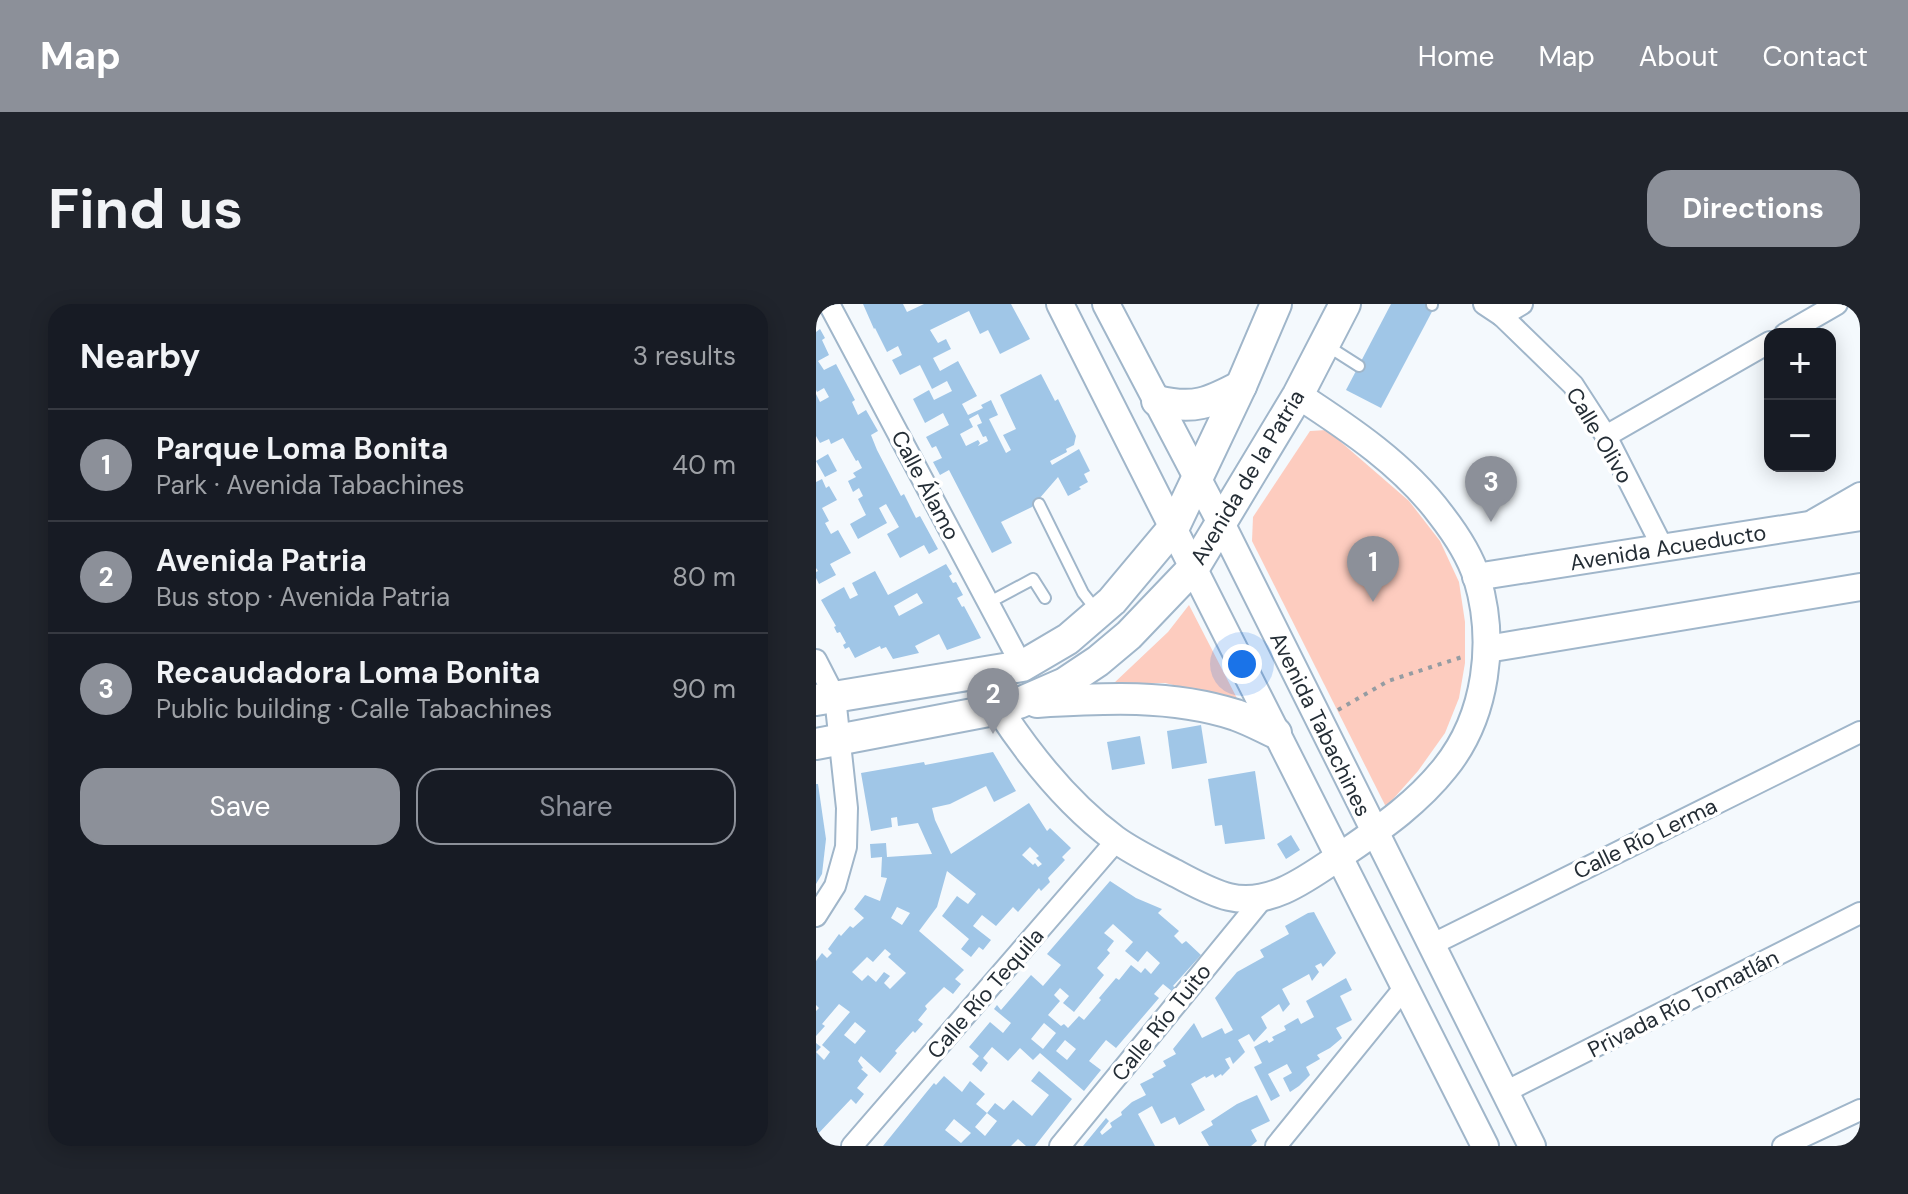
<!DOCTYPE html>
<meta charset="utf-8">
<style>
:root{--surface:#171b24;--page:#20242c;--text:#f1f3f6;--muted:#9ea1a6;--line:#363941;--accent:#8c9099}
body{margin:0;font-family:"DM Sans",sans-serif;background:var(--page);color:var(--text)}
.controls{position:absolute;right:24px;top:24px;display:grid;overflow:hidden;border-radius:16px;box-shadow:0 4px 20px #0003}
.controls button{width:72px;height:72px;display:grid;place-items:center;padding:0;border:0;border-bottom:2px solid var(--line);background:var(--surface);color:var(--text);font:40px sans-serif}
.you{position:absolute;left:426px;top:360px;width:28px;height:28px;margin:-20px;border:6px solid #fff;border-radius:50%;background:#1a73e8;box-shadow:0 0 0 12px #1a73e833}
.badge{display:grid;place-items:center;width:52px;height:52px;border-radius:50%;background:var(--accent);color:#fff;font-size:26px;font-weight:700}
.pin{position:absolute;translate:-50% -66px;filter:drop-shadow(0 2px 4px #0008)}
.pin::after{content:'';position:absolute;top:42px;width:28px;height:24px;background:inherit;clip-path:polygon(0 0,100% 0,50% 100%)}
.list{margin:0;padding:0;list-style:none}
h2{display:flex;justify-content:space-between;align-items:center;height:104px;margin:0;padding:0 32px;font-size:34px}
h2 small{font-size:26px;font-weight:400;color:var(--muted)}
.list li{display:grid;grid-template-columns:52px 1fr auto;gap:24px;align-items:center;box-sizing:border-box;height:112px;padding:0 32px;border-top:2px solid var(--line)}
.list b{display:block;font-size:30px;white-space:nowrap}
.list p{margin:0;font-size:26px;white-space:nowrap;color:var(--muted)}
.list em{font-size:26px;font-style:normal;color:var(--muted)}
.actions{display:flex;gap:16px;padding:24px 32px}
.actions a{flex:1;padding:18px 0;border:2px solid var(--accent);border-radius:24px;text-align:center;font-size:28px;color:var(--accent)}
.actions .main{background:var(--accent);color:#fff}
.map{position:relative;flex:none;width:1044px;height:842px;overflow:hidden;border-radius:24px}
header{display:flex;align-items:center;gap:48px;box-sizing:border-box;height:112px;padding:0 40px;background:var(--accent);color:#fff}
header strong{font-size:38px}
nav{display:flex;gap:44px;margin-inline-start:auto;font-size:28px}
.intro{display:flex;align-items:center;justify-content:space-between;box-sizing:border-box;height:192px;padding:0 48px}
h1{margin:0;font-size:56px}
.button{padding:20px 36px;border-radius:24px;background:var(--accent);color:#fff;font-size:28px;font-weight:700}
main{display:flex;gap:48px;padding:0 48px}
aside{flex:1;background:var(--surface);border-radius:24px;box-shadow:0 4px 20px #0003}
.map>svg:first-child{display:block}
</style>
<header>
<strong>Map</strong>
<nav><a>Home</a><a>Map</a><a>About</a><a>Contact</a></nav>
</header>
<div class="intro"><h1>Find us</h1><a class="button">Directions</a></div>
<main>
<aside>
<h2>Nearby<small>3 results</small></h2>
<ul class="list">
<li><span class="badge">1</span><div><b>Parque Loma Bonita</b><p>Park · Avenida Tabachines</p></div><em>40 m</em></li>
<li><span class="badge">2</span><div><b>Avenida Patria</b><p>Bus stop · Avenida Patria</p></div><em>80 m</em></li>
<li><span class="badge">3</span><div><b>Recaudadora Loma Bonita</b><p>Public building · Calle Tabachines</p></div><em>90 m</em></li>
</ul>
<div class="actions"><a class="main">Save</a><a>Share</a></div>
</aside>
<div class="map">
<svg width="1044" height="842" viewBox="0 0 1044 842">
<rect width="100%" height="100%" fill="#f4f9fd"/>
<!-- green -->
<g fill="#fdccbf">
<polygon points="511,126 593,197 624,237 643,278 649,318 649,359 643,394 629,429 602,467 570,503 436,237 437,213 494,127"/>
<polygon points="373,301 426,404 395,390 349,379 297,380 352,328"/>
</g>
<!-- building -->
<g fill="#a0c6e7" fill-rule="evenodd">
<path d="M47,0H87L91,8L108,0H195L214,35L184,50L172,26L164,30L153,7L114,26L122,39L130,35L135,45L117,54L124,67L142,57L161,92L146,100L152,111L167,104L165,101L175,96L182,111L173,115L190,149L195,146L187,131L200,125L184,91L225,70L239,97L242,95L260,132L258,141L250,145L251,148L234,157L236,161L263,145L274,167L268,170L272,178L263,183L265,185L252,192L242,173L216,203L185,218L196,239L176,249L133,166L124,171L117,158L126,154L120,142L116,144L110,133L133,121L127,109L109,119L97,95L113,86L118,96L136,87L131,77L116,85L104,61L84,71L76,56L86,51L82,42L71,48L59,24L58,25ZM162,110L166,119L161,121L167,133L170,132L172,137L162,142L164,139L162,136L150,142L144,130L157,123L153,115Z"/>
<polygon points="575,0 614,0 619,2 565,104 530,86"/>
<polygon points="4,25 9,34 6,36 13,51 2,57 8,66 20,60 39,96 36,98 42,111 50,106 62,127 55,131 61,146 85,192 88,190 100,214 104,212 122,245 113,250 108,241 84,254 71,230 83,223 70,200 63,204 71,219 42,235 34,220 50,211 42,195 47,192 43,184 37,188 32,177 40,173 37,169 46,164 42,156 40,157 27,134 15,140 13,135 4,139 0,132 0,90 4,98 13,93 8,84 1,88 0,86 0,28"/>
<polygon points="12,150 21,167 9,173 0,157"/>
<polygon points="6,175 10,184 13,182 21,196 6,204 13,217 9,219 15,230 22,226 35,249 14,260 20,271 3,280 0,274 0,268 2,267 0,264 0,178"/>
<path d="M130,260L136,270L133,272L137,279L140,278L147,291L141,294L146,303L148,302L165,334L131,346L123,330L99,342L103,349L77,355L70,343L65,345L64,342L39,354L33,343L29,345L27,341L30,339L24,328L21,329L18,323L20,322L5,296L28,283L34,295L42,291L36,279L59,267L72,291ZM101,289L107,299L83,312L78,302Z"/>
<polygon points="385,421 391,459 356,465 351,427"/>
<polygon points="324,432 329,460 296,466 291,438"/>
<path d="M177,448L200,487L178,498L170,482L134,500L116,504L119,516L135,550L213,499L231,527L234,524L255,544L246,553L249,556L232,574L234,578L225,587L223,584L202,608L197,603L180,622L166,611L157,622L175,636L167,646L163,643L155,653L145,645L153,635L126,612L141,592L152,600L160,590L131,567L121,603L103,627L148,666L139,675L145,680L137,690L128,683L109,702L111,705L102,716L107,720L99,729L97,727L79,747L81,749L64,769L45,752L42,757L47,764L45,765L52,771L41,784L48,790L40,800L35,795L0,832V739L5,743L0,748L8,756L14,748L6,741L34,708L23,700L6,720L9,722L0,732V707L3,704L0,701V657L6,649L11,654L16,649L12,645L23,630L25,632L34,622L37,624L48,614L38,605L49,591L64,597L71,574L65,573L66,553L55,554L54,540L70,539L71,553L116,550L102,519L82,522L81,513L75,514L76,523L55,527L45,469L108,458L109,461ZM214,543L223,552L220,554L226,560L222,563L219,559L217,561L206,551ZM81,603L94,609L86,621L75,614ZM69,645L75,650L72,653L90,669L74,685L68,679L74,672L68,668L60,678L52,671L46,677L36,668L51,653L57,658ZM39,718L50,727L39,740L28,731Z"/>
<polygon points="439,467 449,535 409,540 406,521 399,522 392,475"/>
<polygon points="0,480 2,480 10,535 6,570 0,580"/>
<polygon points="475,531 484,546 470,555 461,540"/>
<path d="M294,577L320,594L346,605L342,609L363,627L358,632L366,640L370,637L385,651L357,682L360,684L357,688L347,680L338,690L343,694L300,744L290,736L273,757L285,766L268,787L224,749L217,756L204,744L192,757L176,743L167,754L172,759L165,768L156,760L163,752L153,743L174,718L187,729L195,719L178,705L181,701L185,706L215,671L227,682L245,661L231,650ZM297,620L317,638L309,647L322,658L331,647L344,659L335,670L329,664L325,669L315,661L303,676L300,674L283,694L285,696L268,716L263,712L252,724L248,720L245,722L232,711L244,697L238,691L244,684L253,692L247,699L258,708L288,671L281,664L294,649L291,646L298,637L288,629ZM228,719L240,729L227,745L215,735ZM249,736L260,745L251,756L240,747Z"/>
<polygon points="498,608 520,649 507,663 505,659 499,662 503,668 496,677 493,670 466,685 474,700 467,708 463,700 445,713 451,724 438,738 433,730 422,736 429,748 417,760 414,753 409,755 414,764 406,772 405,770 399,774 397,770 390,774 389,772 375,780 389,806 363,821 359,813 345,820 336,802 322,810 339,842 267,842 290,814 293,817 284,828 286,831 296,823 294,819 306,811 305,808 316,798 330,791 324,780 338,773 336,770 350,762 347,757 360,750 357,745 378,719 386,734 406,724 409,730 417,726 399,694 421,668 448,653 444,646 473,630 469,622 492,609"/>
<polygon points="530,674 536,686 524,692 536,716 520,724 526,734 514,744 501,751 504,755 490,763 494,771 483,782 474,788 467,774 476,769 471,760 452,770 464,792 455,797 438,763 446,759 438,743 451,736 453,739 458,736 456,733 470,726 468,722 482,714 485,720 498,713 490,697"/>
<path d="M223,767L256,795L219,842H210L202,835L195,842H67L109,790L118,779L120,781L128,772L146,788L154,777L169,790L160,800L171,809L159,823L169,832L181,817L171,809L179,799L188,806L197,796L216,812L233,791L215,777ZM138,815L155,829L145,839L129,826Z"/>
<polygon points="441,791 454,817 435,826 441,837 435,842 393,842 385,828 397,821 395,817 421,800"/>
</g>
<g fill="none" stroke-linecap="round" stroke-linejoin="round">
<!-- lane casing -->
<g stroke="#a0b6ca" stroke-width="14">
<g id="lane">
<polyline points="616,1 616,0"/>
<polyline points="510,41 543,62"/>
<polyline points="223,200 267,289 281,307"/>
<polyline points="172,299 217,275 229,294"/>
</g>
</g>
<!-- street casing -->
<g stroke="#a0b6ca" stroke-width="24">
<g id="street">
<polyline points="13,0 206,362"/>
<polyline points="668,0 686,12 757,81 790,132 847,244"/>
<polyline points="686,12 706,0"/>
<polyline points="969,30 1021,0"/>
<polyline points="790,132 954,38"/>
<polyline points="997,216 1044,189"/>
<polyline points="0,356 19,393 31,504 30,543 19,582 0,612"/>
<polyline points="615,641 1044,428"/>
<polyline points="689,788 1044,609"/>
<polyline points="36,842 301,536"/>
<polyline points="244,842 447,594"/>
<polyline points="460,842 589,683"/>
<polyline points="967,842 1044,806"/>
</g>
</g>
<!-- secondary casing -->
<g stroke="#a0b6ca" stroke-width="30">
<g id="secondary">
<path d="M244,0C387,280 528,561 669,842"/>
<polyline points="290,0 406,221 716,842"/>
<polyline points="660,273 1044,213"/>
<polyline points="671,345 1044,283"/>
<path d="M183,405C215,454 252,500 299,535C317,548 338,558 357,568C375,577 393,588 413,593C457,604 498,569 533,546C568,522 602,498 629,464C671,412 680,337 661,274C654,252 639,229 625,211C588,161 534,125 482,91"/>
</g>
</g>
<!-- primary casing -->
<g stroke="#a0b6ca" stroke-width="34">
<g id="primary">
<path d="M341,97C378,106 393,99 425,82"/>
<polyline points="0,396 206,362 252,335 296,297 358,223 425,82 460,0"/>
<path d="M221,398C287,394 355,390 420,411C434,416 447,423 460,429"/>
<polyline points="0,440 183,405 203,399 249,379 282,357 313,331 379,262 482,91 529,0"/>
</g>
</g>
<!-- path -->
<polyline stroke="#959ca2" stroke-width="4" stroke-dasharray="4 6" stroke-linecap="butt" points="522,406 572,377 646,353"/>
<!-- lane -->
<use href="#lane" stroke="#fff" stroke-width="10"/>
<!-- street -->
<use href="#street" stroke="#fff" stroke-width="20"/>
<!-- secondary -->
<use href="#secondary" stroke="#fff" stroke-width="26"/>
<!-- primary -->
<use href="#primary" stroke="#fff" stroke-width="30"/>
</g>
<g text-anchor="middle" stroke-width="7" stroke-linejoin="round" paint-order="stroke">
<!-- street labels -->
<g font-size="22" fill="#242d35" stroke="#fff">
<text transform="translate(784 131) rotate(59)" y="8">Calle Olivo</text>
<text transform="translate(431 173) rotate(-59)" y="8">Avenida de la Patria</text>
<text transform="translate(110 181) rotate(62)" y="8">Calle Álamo</text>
<text transform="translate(852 243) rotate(-9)" y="8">Avenida Acueducto</text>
<text transform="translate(505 420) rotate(64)" y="8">Avenida Tabachines</text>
<text transform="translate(829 534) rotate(-26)" y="8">Calle Río Lerma</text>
<text transform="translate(169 689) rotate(-49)" y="8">Calle Río Tequila</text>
<text transform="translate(867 699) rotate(-27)" y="8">Privada Río Tomatlán</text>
<text transform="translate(345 718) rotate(-51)" y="8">Calle Río Tuito</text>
</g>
</g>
</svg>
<div class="controls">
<button>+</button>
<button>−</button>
</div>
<div class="you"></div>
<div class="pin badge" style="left:557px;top:298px">1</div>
<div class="pin badge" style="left:177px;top:430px">2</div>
<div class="pin badge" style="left:675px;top:218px">3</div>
</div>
</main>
